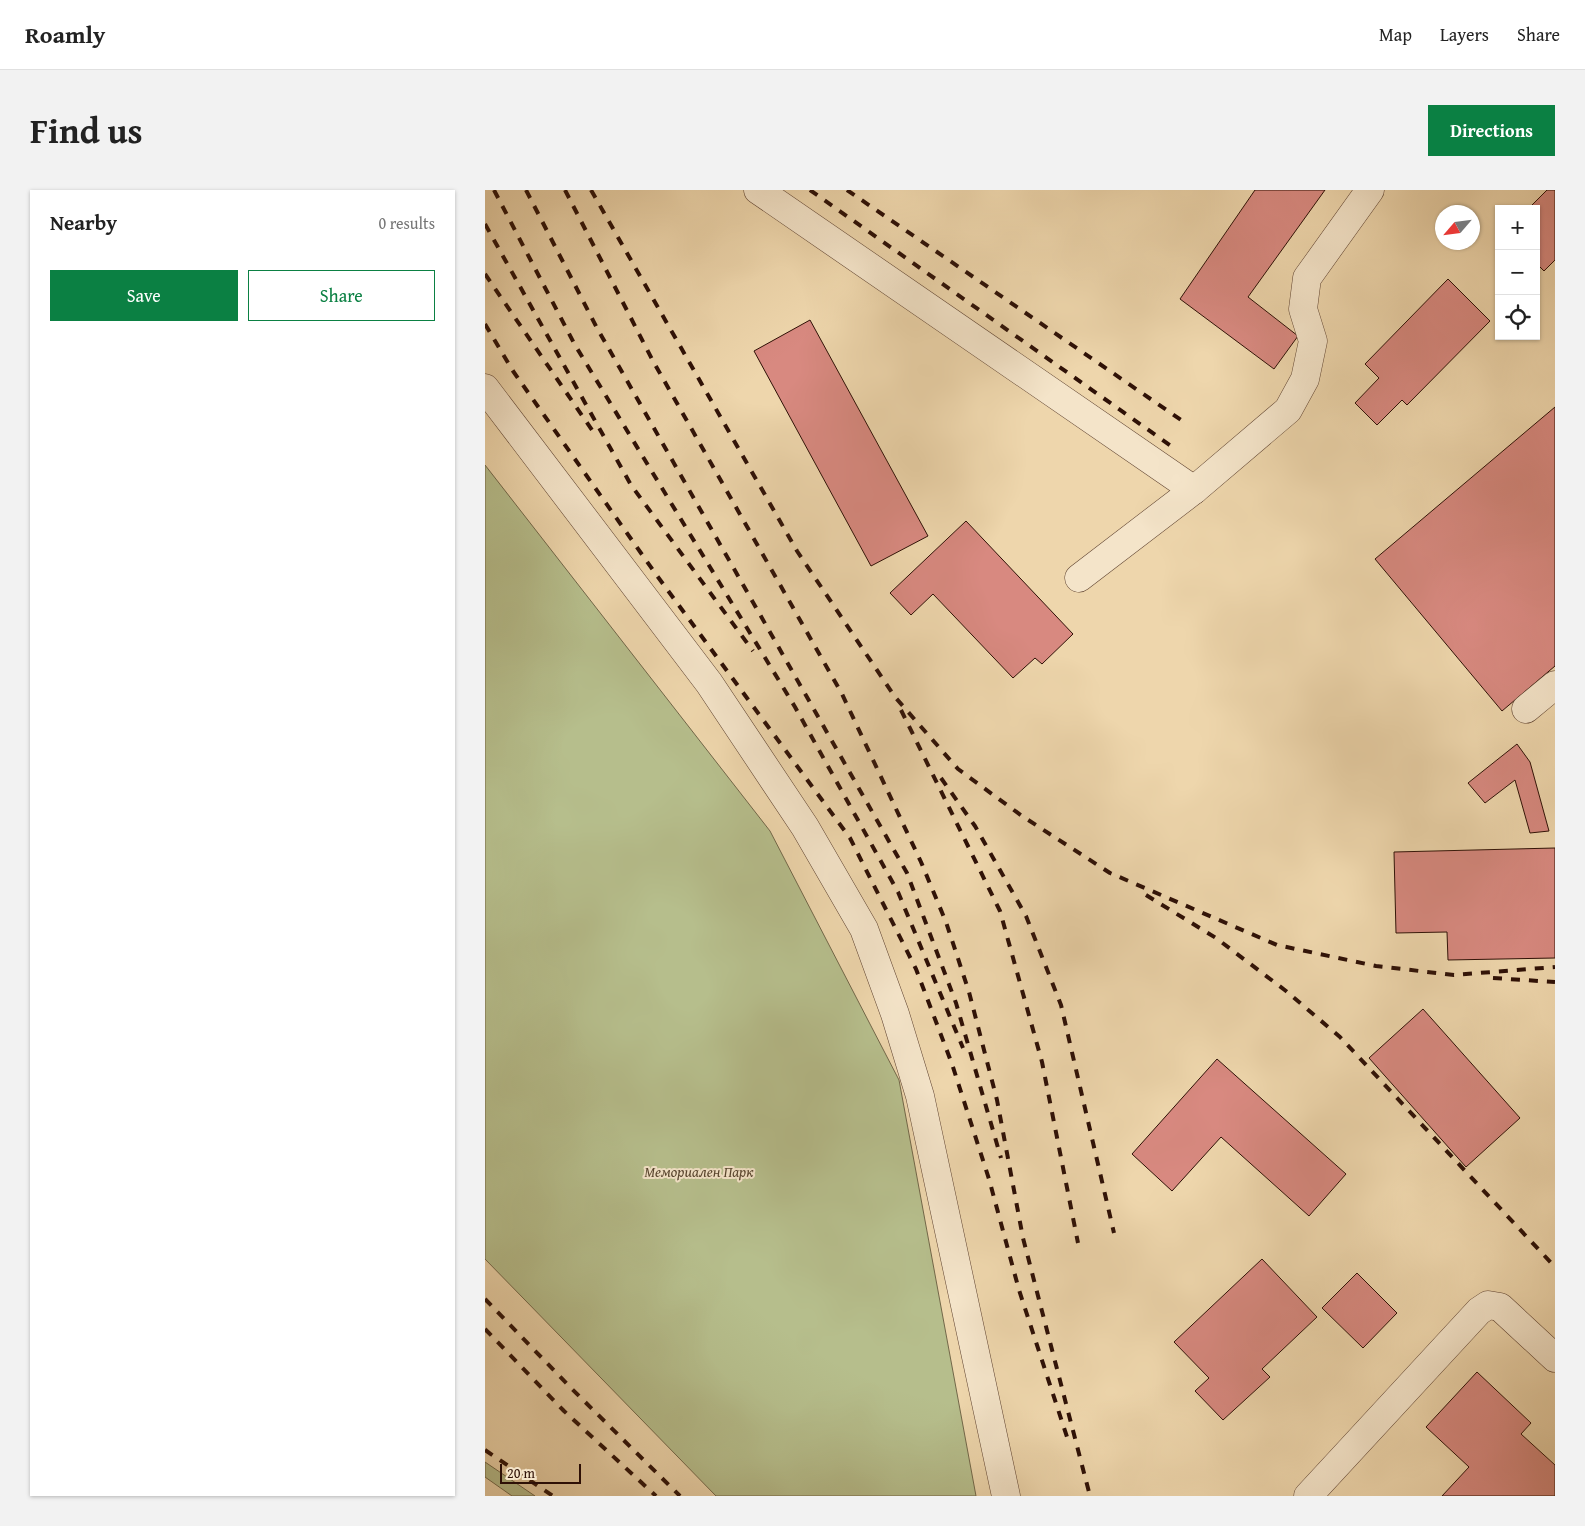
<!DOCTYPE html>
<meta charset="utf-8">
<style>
:root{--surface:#fff;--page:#f2f2f2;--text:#222;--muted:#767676;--line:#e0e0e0;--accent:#0b8043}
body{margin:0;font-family:"Gentium Book Plus",serif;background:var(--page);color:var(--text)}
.controls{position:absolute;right:15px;top:15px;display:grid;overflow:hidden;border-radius:0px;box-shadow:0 1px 4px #0004}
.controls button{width:45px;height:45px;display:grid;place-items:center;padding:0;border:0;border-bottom:1px solid var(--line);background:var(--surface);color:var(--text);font:25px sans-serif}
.compass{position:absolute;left:950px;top:15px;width:45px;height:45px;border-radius:50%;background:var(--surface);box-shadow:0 1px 4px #0004;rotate:242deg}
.scale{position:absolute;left:15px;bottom:12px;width:81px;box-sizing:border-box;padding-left:5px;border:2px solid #2e1006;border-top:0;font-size:14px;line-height:18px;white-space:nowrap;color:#2e1006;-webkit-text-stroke:4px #f4e4c9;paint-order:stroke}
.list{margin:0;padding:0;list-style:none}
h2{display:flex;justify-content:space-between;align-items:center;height:65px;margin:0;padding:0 20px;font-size:21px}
h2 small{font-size:16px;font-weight:400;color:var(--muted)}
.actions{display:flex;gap:10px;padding:15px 20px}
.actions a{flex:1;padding:11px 0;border:1px solid var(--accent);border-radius:0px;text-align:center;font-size:18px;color:var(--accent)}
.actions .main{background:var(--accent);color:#fff}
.icon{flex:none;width:28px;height:28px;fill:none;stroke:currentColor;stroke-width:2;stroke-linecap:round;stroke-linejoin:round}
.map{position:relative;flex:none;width:1070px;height:1306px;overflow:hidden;border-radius:0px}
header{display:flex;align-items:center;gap:30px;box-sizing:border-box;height:70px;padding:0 25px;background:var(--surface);border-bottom:1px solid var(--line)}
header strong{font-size:24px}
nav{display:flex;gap:28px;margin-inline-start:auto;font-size:18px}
.intro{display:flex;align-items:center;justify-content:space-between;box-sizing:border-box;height:120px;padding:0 30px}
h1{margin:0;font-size:35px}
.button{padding:12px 22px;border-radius:0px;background:var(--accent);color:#fff;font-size:18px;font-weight:700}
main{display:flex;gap:30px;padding:0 30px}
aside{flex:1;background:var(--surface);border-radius:0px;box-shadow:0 1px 4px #0004}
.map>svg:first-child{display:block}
</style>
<header>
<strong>Roamly</strong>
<nav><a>Map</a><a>Layers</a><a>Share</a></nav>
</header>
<div class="intro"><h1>Find us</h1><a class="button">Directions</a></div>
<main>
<aside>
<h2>Nearby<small>0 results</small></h2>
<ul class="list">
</ul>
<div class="actions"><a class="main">Save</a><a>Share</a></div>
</aside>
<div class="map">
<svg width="1070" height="1306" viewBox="0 0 1070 1306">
<rect width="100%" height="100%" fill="#eed6ac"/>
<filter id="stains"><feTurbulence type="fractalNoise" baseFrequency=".004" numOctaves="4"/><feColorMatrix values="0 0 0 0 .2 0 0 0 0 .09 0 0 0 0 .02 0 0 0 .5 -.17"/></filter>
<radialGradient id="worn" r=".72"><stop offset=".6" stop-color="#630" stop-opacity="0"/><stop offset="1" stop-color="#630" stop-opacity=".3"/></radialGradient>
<!-- green -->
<g fill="#b6be8c" stroke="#726749">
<polygon points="0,275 285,641 414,890 491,1306 231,1306 0,1069"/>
<polygon points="0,1272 50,1306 27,1306 0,1287"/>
</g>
<!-- building -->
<g fill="#d88980" stroke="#2e1006">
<polygon points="770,0 840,0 763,107 813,146 789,179 695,109"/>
<polygon points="1062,0 1070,0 1070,70 1059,81 1051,73 1051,19 1043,19"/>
<polygon points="963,89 1005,131 922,215 917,210 892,235 870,213 894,188 880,174"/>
<polygon points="325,130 443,346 386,376 269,161"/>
<polygon points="1070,217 1070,476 1017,521 890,369"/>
<polygon points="481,331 588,444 557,474 550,468 528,488 448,404 426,425 405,403"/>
<polygon points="1032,554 1045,572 1064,641 1045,643 1030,590 1000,613 983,593"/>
<polygon points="1070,658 1070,768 963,770 962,742 911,743 909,662"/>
<polygon points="938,819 1035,928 981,977 884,868"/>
<polygon points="732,869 861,984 824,1026 736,947 687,1001 647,964"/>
<polygon points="777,1069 832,1127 777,1179 785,1187 738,1230 710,1201 724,1188 689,1152"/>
<polygon points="872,1083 912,1123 878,1158 837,1118"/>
<polygon points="992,1182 1046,1233 1036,1244 1070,1275 1070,1306 957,1306 984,1277 941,1237"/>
</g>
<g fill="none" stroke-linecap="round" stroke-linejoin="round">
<!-- minor casing -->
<g stroke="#5e4230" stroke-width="29">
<g id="minor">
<polyline points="273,0 709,300"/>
<polyline points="0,198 224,493 320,637 379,739 410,824 435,906 521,1306"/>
<polyline points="594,388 709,300 803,220 820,189 828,151 818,119 822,88 885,0"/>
<polyline points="1041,519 1070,495"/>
<polyline points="823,1306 994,1121 1003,1115 1015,1117 1070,1168"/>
</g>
</g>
<!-- minor -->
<use href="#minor" stroke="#f4e4c9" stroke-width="28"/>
<!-- rail -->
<g stroke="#2e1006" stroke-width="4" stroke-dasharray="9 9" stroke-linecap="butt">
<polyline points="9,0 90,155 310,517 413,702 478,858"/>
<polyline points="41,0 112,138 422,683 471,813 516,968"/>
<polyline points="80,0 168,171 357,504 436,672 461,732 484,802 512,910 538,1048 605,1306"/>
<polyline points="106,0 312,361 410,507 473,579 537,626 625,683 792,755 891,776 969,785 1070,777"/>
<polyline points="325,0 686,256"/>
<polyline points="362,0 699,232"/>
<polyline points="0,34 146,295 268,461"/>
<polyline points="0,84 107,240"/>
<polyline points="0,134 28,181 170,383 365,648 431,779 467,874 504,989 534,1100 583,1250"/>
<polyline points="416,520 515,721 557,872 593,1053"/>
<polyline points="456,588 490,636 541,726 576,815 629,1043"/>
<polyline points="661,705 731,748 801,801 855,847 1070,1077"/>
<polyline points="1008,788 1070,792"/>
<polyline points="0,1109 86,1198 195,1306"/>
<polyline points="0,1139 79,1221 171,1306"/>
<polyline points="0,1260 68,1306"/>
</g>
</g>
<g text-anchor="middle" stroke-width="4" stroke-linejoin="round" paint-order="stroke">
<!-- park labels -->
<g font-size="15" font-style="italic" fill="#57442e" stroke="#f4e4c9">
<text x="214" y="987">Мемориален Парк</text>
</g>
</g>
<rect width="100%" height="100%" filter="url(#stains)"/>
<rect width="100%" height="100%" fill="url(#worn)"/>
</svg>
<div class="controls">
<button>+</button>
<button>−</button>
<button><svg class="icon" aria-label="locate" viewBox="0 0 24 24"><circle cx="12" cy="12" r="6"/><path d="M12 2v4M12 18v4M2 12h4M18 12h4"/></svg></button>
</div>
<svg class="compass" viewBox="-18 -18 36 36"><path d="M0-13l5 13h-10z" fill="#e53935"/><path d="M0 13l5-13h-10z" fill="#767676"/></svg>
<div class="scale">20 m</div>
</div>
</main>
